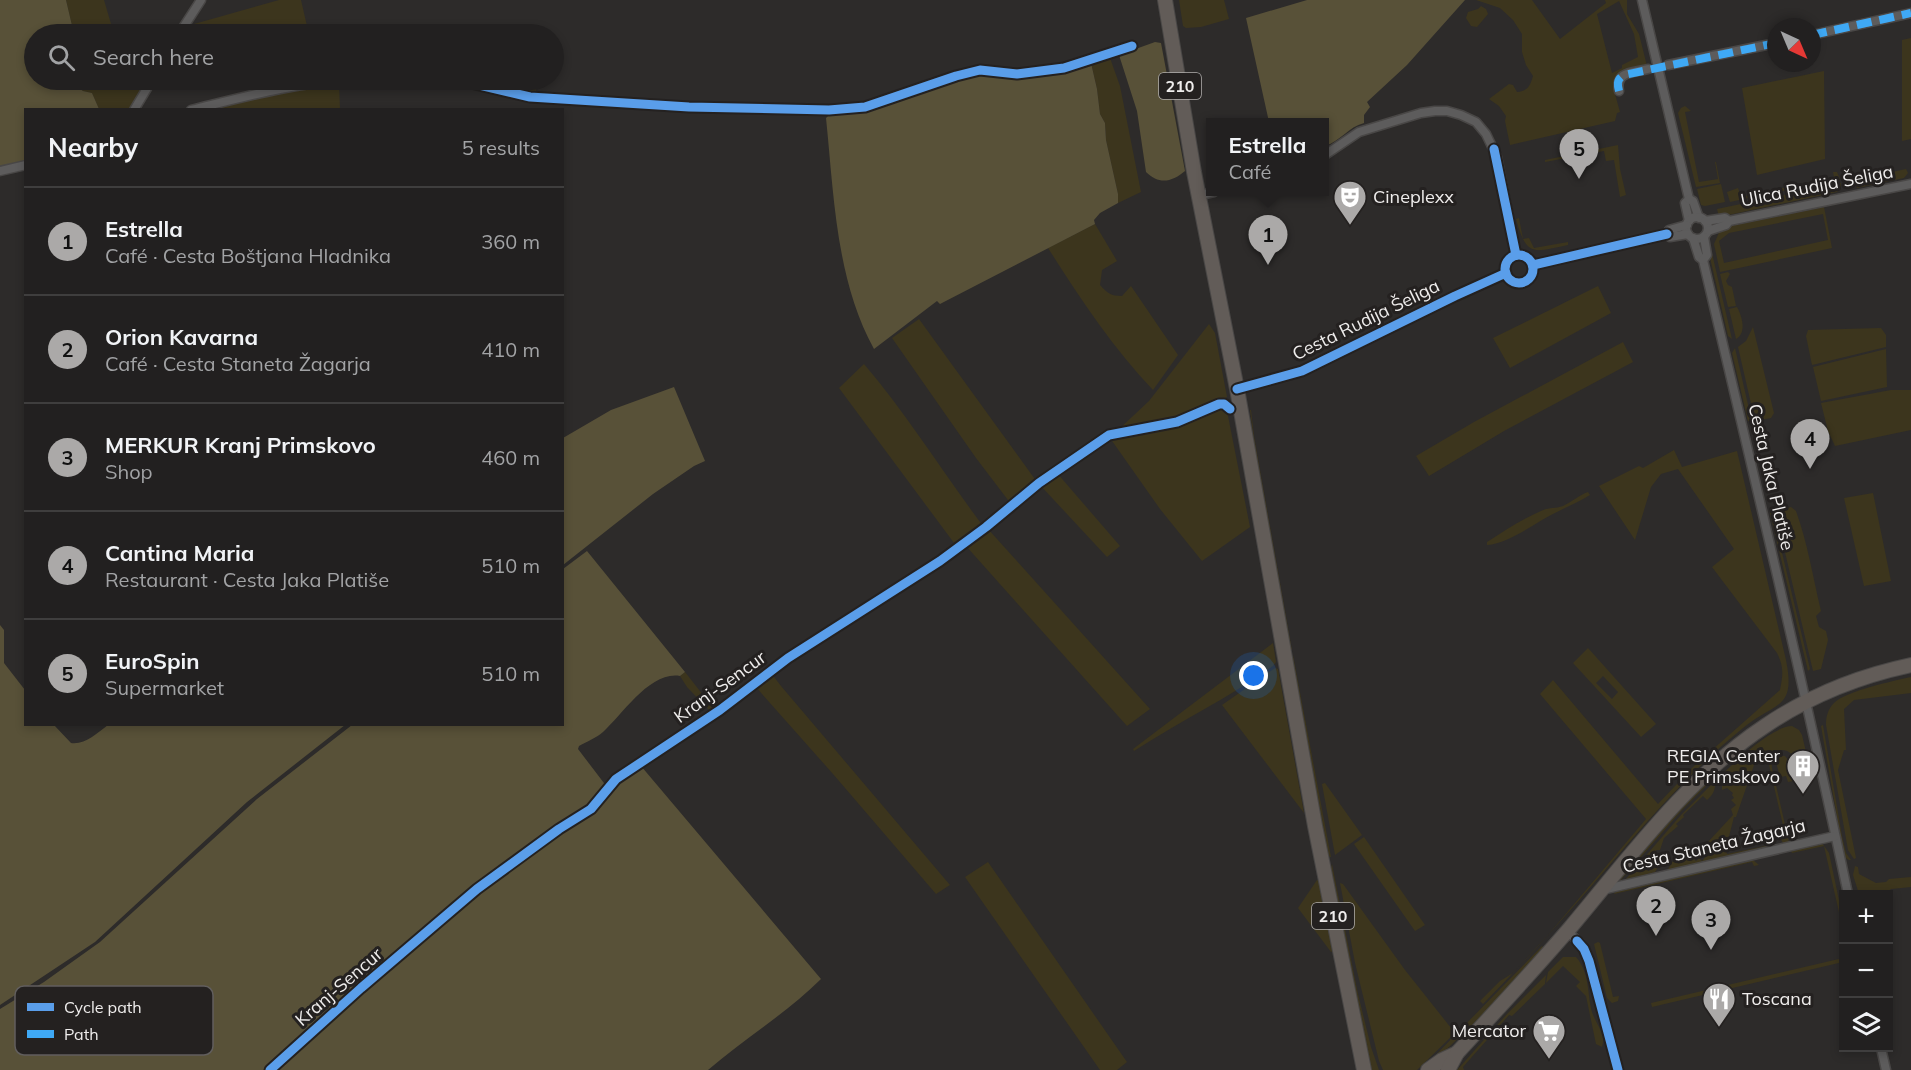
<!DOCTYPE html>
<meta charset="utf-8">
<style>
:root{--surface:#222020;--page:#2e2d2d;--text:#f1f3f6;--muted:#a2a3a5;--line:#3f3e3e;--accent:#aba9a8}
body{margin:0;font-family:Mulish,sans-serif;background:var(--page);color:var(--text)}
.controls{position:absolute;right:18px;bottom:18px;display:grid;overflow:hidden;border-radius:0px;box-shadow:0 3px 9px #0003}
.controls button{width:54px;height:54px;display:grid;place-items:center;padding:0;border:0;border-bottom:2px solid var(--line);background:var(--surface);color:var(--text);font:30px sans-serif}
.compass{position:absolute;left:1767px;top:18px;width:54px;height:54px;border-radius:50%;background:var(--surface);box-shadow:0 3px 9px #0003;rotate:136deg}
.you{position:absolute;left:1254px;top:676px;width:21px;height:21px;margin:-15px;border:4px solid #fff;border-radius:50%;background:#1a73e8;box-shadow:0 0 0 9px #1a73e833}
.badge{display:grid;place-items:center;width:39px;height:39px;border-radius:50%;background:var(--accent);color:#111;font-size:20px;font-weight:700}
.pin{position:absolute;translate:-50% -50px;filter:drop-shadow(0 2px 3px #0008)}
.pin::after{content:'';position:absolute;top:32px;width:21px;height:18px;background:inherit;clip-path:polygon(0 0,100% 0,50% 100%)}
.popup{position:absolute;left:1206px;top:118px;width:123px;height:78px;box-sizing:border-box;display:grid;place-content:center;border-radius:0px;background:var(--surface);filter:drop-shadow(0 2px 4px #0005);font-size:20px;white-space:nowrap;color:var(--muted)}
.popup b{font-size:22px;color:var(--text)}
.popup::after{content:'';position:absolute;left:50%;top:100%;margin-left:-12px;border:12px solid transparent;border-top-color:var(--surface)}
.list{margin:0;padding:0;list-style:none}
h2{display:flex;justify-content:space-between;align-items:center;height:78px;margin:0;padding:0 24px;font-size:26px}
h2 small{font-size:20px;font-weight:400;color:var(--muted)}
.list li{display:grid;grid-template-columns:39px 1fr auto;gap:18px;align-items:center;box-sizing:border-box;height:108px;padding:0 24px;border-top:2px solid var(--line)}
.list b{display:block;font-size:22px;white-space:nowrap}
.list p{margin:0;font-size:20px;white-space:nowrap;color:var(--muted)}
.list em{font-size:20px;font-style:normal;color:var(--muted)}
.icon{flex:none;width:33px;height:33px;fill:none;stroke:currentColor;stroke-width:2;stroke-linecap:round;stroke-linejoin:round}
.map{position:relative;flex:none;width:1911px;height:1070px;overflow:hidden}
.search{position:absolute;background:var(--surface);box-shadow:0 3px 9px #0003;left:24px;top:24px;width:540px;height:66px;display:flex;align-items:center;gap:15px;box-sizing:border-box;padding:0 21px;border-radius:33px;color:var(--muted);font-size:22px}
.panel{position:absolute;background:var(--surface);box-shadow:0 3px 9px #0003;left:24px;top:108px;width:540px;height:618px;border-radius:0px}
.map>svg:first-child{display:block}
</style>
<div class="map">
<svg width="1911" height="1070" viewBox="0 0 1911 1070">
<rect width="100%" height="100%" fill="#2d2b2a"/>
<!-- green -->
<g fill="#3c351d" fill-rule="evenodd">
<polygon points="66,0 104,0 114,34 74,34"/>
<polygon points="279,0 301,0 307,26 266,34 181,34 187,26"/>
<polygon points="1179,0 1224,0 1229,19 1201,27 1186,28 1183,26"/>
<path d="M1476,0H1532L1560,39L1606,3L1605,0H1627V14L1639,34L1647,66L1622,72L1616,78L1615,94L1620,112L1617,113L1615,121L1510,145L1505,121L1506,116L1499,106L1489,99L1509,84L1513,85L1517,92C1528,91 1530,86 1533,76L1526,65L1522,52V34L1513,20L1500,8ZM1619,1L1634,34L1638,57L1622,65V68L1612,73L1597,14Z"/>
<polygon points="1481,6 1486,9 1488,14 1477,27 1471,26 1466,18 1468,12 1478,9"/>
<polygon points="1911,38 1911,139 1902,141 1902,40"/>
<polygon points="1110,58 1120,86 1141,192 1118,203 1118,194 1106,140 1105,123 1100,114 1097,89 1091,63"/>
<polygon points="1824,71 1825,159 1757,175 1742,88"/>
<polygon points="68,80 150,80 131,110 99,109 92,93 83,91"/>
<polygon points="467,80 536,80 536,91 531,96"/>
<polygon points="339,82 340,109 200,110 261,95"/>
<polygon points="1685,106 1691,111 1685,112 1699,182 1718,179 1715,162 1716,162 1720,183 1696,187 1678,113 1681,108"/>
<polygon points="1618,145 1620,169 1626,195 1620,197 1614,160 1606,161 1604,151 1545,162 1545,160"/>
<polygon points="1906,169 1908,173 1904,178 1857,188 1855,180"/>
<polygon points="1833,172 1837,172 1840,179 1730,202 1727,192 1738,188 1741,197 1834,177"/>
<polygon points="1841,183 1841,188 1837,192 1719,217 1717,209"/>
<polygon points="1721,184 1725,202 1705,206 1701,205 1697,189"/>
<path d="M1824,207L1832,248L1720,272L1714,244L1721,228ZM1823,214L1828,240L1724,263L1719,241L1729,233Z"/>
<path d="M1519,218L1523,239L1529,238L1534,248L1568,242V245C1533,252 1527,258 1516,219Z"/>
<path d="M1095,224L1117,261L1102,270L1100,285C1107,293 1111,296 1122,296L1131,286L1178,355L1153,390C1112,347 1080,298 1048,248Z"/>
<polygon points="1708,249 1711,249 1732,339 1728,336"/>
<polygon points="1728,272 1730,274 1726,281 1728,285 1732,287 1736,306 1728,307 1720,274"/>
<polygon points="1598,286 1611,313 1510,368 1493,338"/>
<path d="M1737,307C1742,316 1747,333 1736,339L1729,309Z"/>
<polygon points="919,319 1037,482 1011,504 976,458 892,338"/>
<polygon points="1209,324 1215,333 1227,397 1186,417 1117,431 1149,401"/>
<polygon points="1753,327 1774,413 1771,418 1755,421 1738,347 1746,341"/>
<polygon points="1881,328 1886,335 1886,347 1812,365 1806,336 1808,330"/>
<polygon points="1623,342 1633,362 1504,431 1429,476 1416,456 1474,422"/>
<polygon points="1735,348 1752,422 1748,421 1732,353"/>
<polygon points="1886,349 1887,387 1821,401 1813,367"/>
<path d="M864,364C907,414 943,473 983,526L957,547L839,388Z"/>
<polygon points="1891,390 1911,390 1911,430 1835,446 1828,431 1821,403"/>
<polygon points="1222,406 1227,411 1250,527 1202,561 1160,509 1110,438"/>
<polygon points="1250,410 1251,410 1254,436 1292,650 1290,649 1258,474"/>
<path d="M1674,450L1682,467L1737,451L1786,660C1796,710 1776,701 1743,728C1669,788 1613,864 1549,934C1528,958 1505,981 1483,1004L1480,1001L1500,981L1513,973L1548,935L1646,819L1540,694L1553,680L1658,804L1694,766L1780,690C1783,675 1784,667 1777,653L1712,567L1734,549L1678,469L1661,474L1651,487L1635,540L1599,486L1639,466L1643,468Z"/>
<polygon points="1057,473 1120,546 1107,557 1040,485"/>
<path d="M1588,492L1590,495C1577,503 1564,508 1551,515C1532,525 1509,543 1487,545V542C1504,531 1522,519 1541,511C1548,507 1555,509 1563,506C1572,502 1579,495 1588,492Z"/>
<polygon points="1873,493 1891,581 1864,586 1844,498"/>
<path d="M1791,507L1796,511C1808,544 1813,578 1821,611L1816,616L1819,627L1826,631L1828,640L1821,669L1813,671L1775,510Z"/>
<polygon points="1772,511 1810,669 1808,671 1770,513"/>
<polygon points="988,529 1150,709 1127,726 966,546"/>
<path d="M1273,643L1276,662L1273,666C1229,698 1180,721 1134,751L1133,749Z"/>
<path d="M1588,648L1656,724L1641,737L1573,663ZM1603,676L1618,692L1612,699L1596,683Z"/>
<polygon points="1293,655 1331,857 1330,857 1326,853 1292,660"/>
<polygon points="1275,668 1278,669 1304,813 1222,705"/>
<polygon points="685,672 714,709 709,710 687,687 680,676"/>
<polygon points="771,673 781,686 950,885 936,894 833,774 755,686"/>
<path d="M1911,677V693L1854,700L1844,709L1846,750H1844L1838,770L1855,853L1856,858L1854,859L1848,850L1826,725C1826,716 1828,709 1834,703C1846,691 1893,681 1911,677Z"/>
<polygon points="1823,725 1842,836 1846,853 1851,860 1849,860 1844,857 1821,726"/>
<path d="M1792,726L1799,730L1802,735L1812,777L1801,780C1798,767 1796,749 1780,750L1771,756L1772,768L1789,842L1783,843L1779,836L1785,834L1766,752L1760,748L1736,817H1734L1726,848L1727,854L1770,845V839L1773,842L1772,846L1673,869H1668L1673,861L1682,860L1691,855L1696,861L1699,858L1702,861L1713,848L1708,842L1733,815L1731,809L1736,805L1731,800L1734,798L1732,795L1733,793L1727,788L1722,790V775C1735,761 1773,726 1792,726Z"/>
<polygon points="1780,756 1785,756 1789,761 1793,781 1788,782 1786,776 1780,777 1776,762"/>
<polygon points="1712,776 1715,777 1682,810 1620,881 1620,878 1669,821"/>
<path d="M1715,781C1716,789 1713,795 1707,800L1703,796L1683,815L1684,817L1676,824L1678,826L1664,838L1660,850H1656L1655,860H1659V864L1647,868L1648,871L1659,866L1655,872L1625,880L1681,815Z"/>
<polygon points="1325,783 1362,835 1335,855 1322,784"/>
<polygon points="1364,837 1425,925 1415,931 1354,844"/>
<polygon points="1822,843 1829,853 1843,919 1843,930 1824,846 1792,853 1791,851"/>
<polygon points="1753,860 1759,865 1754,866 1752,862 1614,894 1615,892"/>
<polygon points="988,862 1127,1062 1117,1070 1100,1070 965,877"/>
<polygon points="1332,864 1358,994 1371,1047 1379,1070 1371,1070 1368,1062 1330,872"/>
<polygon points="1855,866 1858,867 1859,874 1876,883 1886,882 1889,879 1911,877 1911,887 1891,889 1885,894 1859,894 1853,875"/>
<polygon points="1317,880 1320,881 1334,951 1331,952 1298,908"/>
<polygon points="1340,883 1343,884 1405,970 1455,1033 1417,1070 1383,1070 1379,1061 1355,963"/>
<polygon points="1598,942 1600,943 1613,997 1619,996 1618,1001 1612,1003 1607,998 1594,944"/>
<polygon points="1542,946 1544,948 1500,998 1425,1070 1421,1070"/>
<path d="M1563,957H1576C1590,973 1587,993 1592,1012C1595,1021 1601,1029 1604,1038L1602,1047L1596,1044L1586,996L1576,986L1580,982L1563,966L1546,983L1548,972Z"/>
<polygon points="1843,958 1843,962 1652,1007 1651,1003"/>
<polygon points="1546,975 1545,984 1512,1016 1509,1015 1463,1067 1464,1070 1457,1070 1507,1014"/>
</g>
<!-- forest -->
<g fill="#585138">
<polygon points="0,0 66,0 74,34 34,34 34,80 68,80 83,91 92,93 99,109 26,110 25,162 0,169"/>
<path d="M1307,0H1465L1407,65L1367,102L1370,107L1364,115V123C1348,127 1341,141 1325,146V122H1269L1246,18Z"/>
<path d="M1155,42L1161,43L1185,171C1172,182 1159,185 1146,172L1137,111L1119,55Z"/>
<path d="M1091,63L1097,89L1100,114L1105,123L1106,140L1118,194V203L1100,213L1094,220L1095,224L940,304L937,301L874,349C836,280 834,196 826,118L832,112L878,100L956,72H1017Z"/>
<polygon points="674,387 705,461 694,466 653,494 563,565 563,438 611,410"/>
<path d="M587,551L685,672L680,676C650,671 623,714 603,732C596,738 586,742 579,746L578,749L607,787H613L641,766L821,979C787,1013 745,1038 708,1070H0V1009L44,982L100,942L257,799L352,725L562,724L563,569Z"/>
<path d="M0,625L4,630V663L25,690L26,724L54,725L71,743C85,745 97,733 108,725H345L247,802L95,942L0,1005Z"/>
</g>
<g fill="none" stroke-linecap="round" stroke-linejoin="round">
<!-- street casing -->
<g stroke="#494746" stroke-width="11">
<g id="street">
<polyline points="1642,0 1689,199 1685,203 1689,221"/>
<polyline points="179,34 201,0"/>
<polyline points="1812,35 1911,13"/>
<polyline points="1668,65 1776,43"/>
<polyline points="458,80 530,97 689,107 829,110 865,107 956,76 980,70 1017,74 1064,68 1132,46"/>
<path d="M1619,91C1615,71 1633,73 1648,69"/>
<polyline points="134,110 152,80"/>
<path d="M191,110C244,97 297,82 352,80"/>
<polyline points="1325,155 1359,132 1421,113 1435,111 1447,111 1461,115 1476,122 1486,134 1497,157 1516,255"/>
<polyline points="0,171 26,165"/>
<polyline points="1200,195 1214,192"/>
<polyline points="1689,199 1693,201 1699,218"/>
<circle cx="1697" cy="228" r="11"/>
<polyline points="1705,221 1725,218 1729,221"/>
<polyline points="1708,231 1726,225 1729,221 1911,184"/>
<polyline points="1667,234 1670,237 1688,234"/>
<path d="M1693,238L1699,257L1703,260C1753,471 1803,682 1848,894"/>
<circle cx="1519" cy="269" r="14"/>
<polyline points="1703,260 1707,255 1704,237"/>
<polyline points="1533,265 1667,234 1669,230 1687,225"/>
<polyline points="1237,389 1302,371 1455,296 1506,273"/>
<polyline points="1602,890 1835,836"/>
<polyline points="1567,931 1581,944 1587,955 1618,1070"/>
<polyline points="1881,1048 1886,1070"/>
<polyline points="270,1070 361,988 477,889 559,829 591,809 616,779 720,710 788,658 940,561 986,527 1039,483 1109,435 1177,422 1219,404 1224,404 1230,409"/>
</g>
</g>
<!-- primary casing -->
<g stroke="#494746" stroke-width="16">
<g id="primary">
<polyline points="1165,0 1194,172 1237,389 1315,826 1364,1070"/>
<polyline points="1428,1070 1442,1060 1457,1053"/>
<path d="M1448,1070L1457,1053C1495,1012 1533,971 1570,928C1628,859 1689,776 1765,726C1809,696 1859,676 1911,665"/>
</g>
</g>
<!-- street -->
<use href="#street" stroke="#5d5c5c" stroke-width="8"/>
<!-- primary -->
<use href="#primary" stroke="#625c58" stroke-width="14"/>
<!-- quiet -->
<g stroke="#3fa9f5" stroke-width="8" stroke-dasharray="15 8" stroke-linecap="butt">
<polyline points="1812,35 1911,13"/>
<path d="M1619,91C1617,83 1617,79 1624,75L1776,43"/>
</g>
<!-- cycleway casing -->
<g stroke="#242120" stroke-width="13">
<g id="cycleway">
<polyline points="458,80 530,97 689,107 829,110 865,107 956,76 980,70 1017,74 1064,68 1132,46"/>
<polyline points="1494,149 1516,255"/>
<circle cx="1519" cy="269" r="14"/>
<polyline points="1533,265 1667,234"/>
<polyline points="1237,389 1302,371 1455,296 1506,273"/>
<polyline points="1577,941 1584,949 1589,961 1618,1070"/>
<polyline points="270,1070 361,988 477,889 559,829 591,809 616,779 720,710 788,658 940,561 986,527 1039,483 1109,435 1177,422 1219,404 1224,404 1230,409"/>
</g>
</g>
<!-- cycleway -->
<use href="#cycleway" stroke="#5a9eea" stroke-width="9"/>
</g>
<!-- icons -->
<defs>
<g id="theatre-pin" transform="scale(1.725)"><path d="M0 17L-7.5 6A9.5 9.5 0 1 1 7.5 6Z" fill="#aba9a8" stroke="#242120"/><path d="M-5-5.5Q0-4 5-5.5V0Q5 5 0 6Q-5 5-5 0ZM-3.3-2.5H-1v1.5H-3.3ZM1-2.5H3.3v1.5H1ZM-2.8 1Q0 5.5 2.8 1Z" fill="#fff"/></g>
<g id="building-pin" transform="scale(1.725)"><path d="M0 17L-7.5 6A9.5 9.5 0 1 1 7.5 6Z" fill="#aba9a8" stroke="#242120"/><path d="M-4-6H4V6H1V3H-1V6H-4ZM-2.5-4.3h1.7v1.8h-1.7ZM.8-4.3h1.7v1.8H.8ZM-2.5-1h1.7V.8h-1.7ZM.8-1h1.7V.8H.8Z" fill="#fff"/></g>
<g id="restaurant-pin" transform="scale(1.725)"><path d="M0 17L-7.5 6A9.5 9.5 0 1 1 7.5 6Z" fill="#aba9a8" stroke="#242120"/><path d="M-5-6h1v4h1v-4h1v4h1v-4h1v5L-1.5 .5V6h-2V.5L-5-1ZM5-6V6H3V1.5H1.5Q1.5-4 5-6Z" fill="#fff"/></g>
<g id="supermarket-pin" transform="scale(1.725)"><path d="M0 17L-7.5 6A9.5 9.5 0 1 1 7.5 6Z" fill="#aba9a8" stroke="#242120"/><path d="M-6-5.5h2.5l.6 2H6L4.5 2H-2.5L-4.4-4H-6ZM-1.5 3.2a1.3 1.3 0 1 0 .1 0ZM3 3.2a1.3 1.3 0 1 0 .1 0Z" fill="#fff"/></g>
</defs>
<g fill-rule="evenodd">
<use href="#theatre-pin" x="1350" y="197"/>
<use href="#building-pin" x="1803" y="766"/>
<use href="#restaurant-pin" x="1719" y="999"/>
<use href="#supermarket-pin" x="1549" y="1031"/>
</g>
<g text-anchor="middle" stroke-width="6" stroke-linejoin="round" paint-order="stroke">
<!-- shield labels -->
<g fill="#242120" stroke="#b2b0af" stroke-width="1.5">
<rect x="1159" y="73" width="42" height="26" rx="4.5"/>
<rect x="1312" y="903" width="42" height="26" rx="4.5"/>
</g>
<g font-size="16" font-weight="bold" fill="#efedec">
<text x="1180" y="92">210</text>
<text x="1333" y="922">210</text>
</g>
<!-- street labels -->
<g font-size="18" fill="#efedec" stroke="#242120">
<text transform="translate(1817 186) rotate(-11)" y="6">Ulica Rudija Šeliga</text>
<text transform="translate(1366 320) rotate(-26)" y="6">Cesta Rudija Šeliga</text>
<text transform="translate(1771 477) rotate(77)" y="6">Cesta Jaka Platiše</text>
<text transform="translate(720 687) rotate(-36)" y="6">Kranj-Sencur</text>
<text transform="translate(1714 846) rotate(-13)" y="6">Cesta Staneta Žagarja</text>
<text transform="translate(339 987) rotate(-41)" y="6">Kranj-Sencur</text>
</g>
<!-- poi labels -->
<g font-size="18" fill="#efedec" stroke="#242120" text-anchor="start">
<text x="1373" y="203">Cineplexx</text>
<text x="1780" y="762" text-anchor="end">REGIA Center<tspan x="1780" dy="21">PE Primskovo</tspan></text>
<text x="1742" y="1005">Toscana</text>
<text x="1526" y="1037" text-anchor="end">Mercator</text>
</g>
</g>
<!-- legend -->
<rect x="15" y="986" width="198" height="69" rx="9" fill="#242120" stroke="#615e5d" stroke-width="1.5"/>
<rect x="27" y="1003" width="27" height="8" fill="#5a9eea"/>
<rect x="27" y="1030" width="27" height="8" fill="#3fa9f5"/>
<g font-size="16" fill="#efedec">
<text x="64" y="1013">Cycle path</text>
<text x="64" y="1040">Path</text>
</g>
</svg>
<div class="controls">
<button>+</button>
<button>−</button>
<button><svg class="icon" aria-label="layers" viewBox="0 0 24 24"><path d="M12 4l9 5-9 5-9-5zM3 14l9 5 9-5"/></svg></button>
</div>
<svg class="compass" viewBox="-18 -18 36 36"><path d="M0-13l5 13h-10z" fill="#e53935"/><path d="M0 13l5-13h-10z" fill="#a2a3a5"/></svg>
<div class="you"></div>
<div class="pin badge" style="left:1268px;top:265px">1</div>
<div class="popup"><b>Estrella</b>Café</div>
<div class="pin badge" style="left:1656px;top:936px">2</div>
<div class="pin badge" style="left:1711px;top:950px">3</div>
<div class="pin badge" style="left:1810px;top:469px">4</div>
<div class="pin badge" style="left:1579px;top:179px">5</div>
<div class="search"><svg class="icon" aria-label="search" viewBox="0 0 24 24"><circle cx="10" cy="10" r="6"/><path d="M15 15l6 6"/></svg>Search here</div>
<section class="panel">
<h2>Nearby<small>5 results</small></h2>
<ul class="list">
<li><span class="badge">1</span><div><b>Estrella</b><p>Café · Cesta Boštjana Hladnika</p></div><em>360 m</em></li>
<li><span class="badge">2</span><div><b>Orion Kavarna</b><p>Café · Cesta Staneta Žagarja</p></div><em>410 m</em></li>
<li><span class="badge">3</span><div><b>MERKUR Kranj Primskovo</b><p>Shop</p></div><em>460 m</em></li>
<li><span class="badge">4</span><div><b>Cantina Maria</b><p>Restaurant · Cesta Jaka Platiše</p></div><em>510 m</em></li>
<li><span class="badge">5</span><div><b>EuroSpin</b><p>Supermarket</p></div><em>510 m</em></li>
</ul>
</section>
</div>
